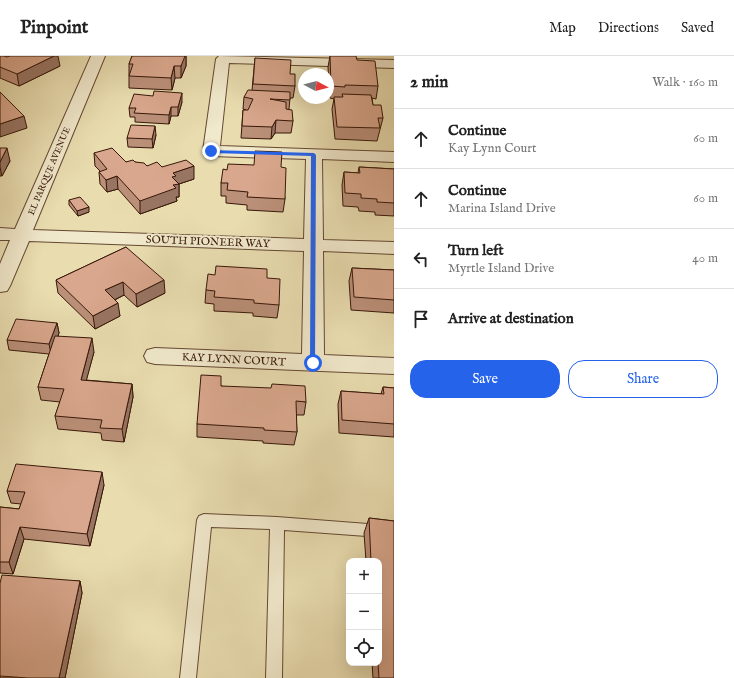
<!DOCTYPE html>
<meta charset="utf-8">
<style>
:root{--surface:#fff;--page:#f6f6f6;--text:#222;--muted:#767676;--line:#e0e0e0;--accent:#2563eb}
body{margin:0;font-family:"IM FELL English",serif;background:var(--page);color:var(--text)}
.controls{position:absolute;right:12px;bottom:12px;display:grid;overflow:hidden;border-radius:8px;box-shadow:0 4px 16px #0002}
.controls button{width:36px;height:36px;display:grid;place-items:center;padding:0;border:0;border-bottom:1px solid var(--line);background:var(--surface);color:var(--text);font:20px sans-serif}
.compass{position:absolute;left:298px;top:12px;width:36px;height:36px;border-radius:50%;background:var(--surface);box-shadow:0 4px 16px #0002;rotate:97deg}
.stop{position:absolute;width:12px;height:12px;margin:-9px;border:3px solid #2563eb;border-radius:50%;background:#fff}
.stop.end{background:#2563eb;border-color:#fff;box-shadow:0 1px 4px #0008}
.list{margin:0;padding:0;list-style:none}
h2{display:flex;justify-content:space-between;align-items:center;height:52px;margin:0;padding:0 16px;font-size:17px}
h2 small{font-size:13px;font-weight:400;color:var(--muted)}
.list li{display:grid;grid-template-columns:26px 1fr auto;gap:12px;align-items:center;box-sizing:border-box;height:60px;padding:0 16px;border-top:1px solid var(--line)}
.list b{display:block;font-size:15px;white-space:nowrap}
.list p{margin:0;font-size:13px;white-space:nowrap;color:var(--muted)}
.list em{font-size:13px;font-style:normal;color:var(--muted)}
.actions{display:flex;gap:8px;padding:12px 16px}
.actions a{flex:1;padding:9px 0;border:1px solid var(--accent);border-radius:16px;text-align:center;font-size:14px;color:var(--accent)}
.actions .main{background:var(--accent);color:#fff}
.icon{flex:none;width:22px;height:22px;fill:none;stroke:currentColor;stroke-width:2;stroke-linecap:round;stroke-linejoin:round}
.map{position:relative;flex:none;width:394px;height:622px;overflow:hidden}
header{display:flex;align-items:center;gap:24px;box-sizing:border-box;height:56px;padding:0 20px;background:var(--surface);border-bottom:1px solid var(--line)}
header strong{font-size:19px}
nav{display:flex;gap:22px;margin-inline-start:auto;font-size:14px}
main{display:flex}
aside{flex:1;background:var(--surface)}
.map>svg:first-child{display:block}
</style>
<header>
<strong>Pinpoint</strong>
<nav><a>Map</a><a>Directions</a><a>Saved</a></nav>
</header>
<main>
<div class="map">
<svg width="394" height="622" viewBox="0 0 394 622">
<rect width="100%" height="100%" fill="#e9ddb0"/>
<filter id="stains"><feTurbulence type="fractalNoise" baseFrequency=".005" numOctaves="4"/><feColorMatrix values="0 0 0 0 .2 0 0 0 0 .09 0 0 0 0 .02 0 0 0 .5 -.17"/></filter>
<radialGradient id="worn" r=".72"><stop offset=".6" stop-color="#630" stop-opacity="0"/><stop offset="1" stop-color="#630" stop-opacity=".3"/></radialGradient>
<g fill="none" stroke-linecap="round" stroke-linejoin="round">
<!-- lane casing -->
<g stroke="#644832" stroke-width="2">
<polygon id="lane" points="204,458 277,461 394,470 394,482 284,474 282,622 266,622 270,473 211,471 196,622 180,622 197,464 199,460"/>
</g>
<!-- street casing -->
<g stroke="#644832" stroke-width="2">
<polygon id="street" points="91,0 105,0 33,174 304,183 306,103 211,100 205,98 203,95 216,3 219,0 394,4 394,12 229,7 220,90 394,96 394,106 322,103 323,184 394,186 394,198 323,195 324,299 394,302 394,318 155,308 147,306 144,300 147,294 155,292 302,298 304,195 29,185 10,230 7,235 0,236 0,208 10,184 0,184 0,172 15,173"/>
</g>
<!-- lane -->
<use href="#lane" fill="#f1e9cc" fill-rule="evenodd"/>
<!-- street -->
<use href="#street" fill="#f1e9cc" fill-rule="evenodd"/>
</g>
<!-- wall -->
<g fill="#bb9079" stroke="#371708">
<polygon points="0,0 7,1 60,10 19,30 0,22"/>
<polygon points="132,0 186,0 186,10 181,22 175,22 172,34 129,32 129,8"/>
<polygon points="330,0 357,4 378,30 376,43 372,42 373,49 383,62 377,85 335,83 332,53 334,43 330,42 328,11"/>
<polygon points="255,2 290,18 295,30 293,42 290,42 289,53 293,65 291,77 275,77 271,83 241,82 243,54 246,54 243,53 244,41 252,34"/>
<polygon points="182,46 178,60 171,60 169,68 135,66 135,61 130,61 129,52"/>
<polygon points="156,79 153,92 128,91 127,82"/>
<polygon points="0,92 10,105 2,120 0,120"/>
<polygon points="94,97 126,106 135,106 147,110 162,111 194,123 179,128 179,141 176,141 177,145 140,158 118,133 107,136 100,128 99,116 100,115 95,110"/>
<polygon points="281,111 285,143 283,156 247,154 247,149 226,147 226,140 221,140 221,127 227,114"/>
<polygon points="359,111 394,113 394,160 375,159 375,156 359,155 358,151 343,150 342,129 344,116 358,117"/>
<polygon points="69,144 89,156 78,160 69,149"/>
<polygon points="126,191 165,237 137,251 124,239 115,244 120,260 95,273 58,237 56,224"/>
<polygon points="352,212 394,214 394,257 351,254 349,225"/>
<polygon points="215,219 267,222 279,249 277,262 253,260 253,257 214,255 214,248 205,247 206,234"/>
<polygon points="57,267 59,277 58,280 94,296 86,324 132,328 133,341 124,386 102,384 101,377 58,373 55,360 60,346 41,344 38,331 49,298 9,294 7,284"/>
<polygon points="221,330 306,346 304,359 296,359 297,376 294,389 263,387 263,385 197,381 197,368"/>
<polygon points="383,331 394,332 394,381 339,377 338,348 341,335 381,338"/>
<polygon points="104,429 90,490 24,483 13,518 0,517 0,451 19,453 21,448 11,447 7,435"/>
<polygon points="369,462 394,465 394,622 373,622 372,607 379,607 379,505 366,505 364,477"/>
<polygon points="80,525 82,537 65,622 0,622 0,527"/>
</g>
<!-- shaded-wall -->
<g fill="#987563" stroke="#371708">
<polygon points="54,0 58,0 60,10 19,30 17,18"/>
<polygon points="183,0 186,0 186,10 181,22 181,10"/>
<polygon points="174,10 175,22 172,34 171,22"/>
<polygon points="182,37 182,46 178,60 178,51"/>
<polygon points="171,51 171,60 169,68 169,59"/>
<polygon points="24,60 27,72 0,81 0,68"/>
<polygon points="276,64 275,77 271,83 272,71"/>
<polygon points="155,70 156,79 153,92 152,83"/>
<polygon points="7,92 10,105 2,120 0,111 0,106"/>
<polygon points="194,110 194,123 179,128 179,141 176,141 177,145 140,158 140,145 172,121 173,117"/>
<polygon points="117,120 118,133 107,136 106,124"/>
<polygon points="89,151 89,156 78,160 77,155"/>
<polygon points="164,224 165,237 137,251 136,238"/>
<polygon points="123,226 124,239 106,248 105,234"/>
<polygon points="118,247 120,260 95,273 93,260"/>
<polygon points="57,267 59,277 51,298 49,288"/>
<polygon points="92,282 94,296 83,337 81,324"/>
<polygon points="132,328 133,341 124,386 122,373"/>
<polygon points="102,416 104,429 90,490 87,478"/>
<polygon points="20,471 24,483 13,518 9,506"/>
<polygon points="80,525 82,537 65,622 59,622"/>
</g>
<!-- building -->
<g fill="#d9a78d" stroke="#371708">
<polygon points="0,0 4,0 7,1 10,0 54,0 17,18 0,11"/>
<polygon points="132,0 185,0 181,10 174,10 171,22 129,20 133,8 129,8"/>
<polygon points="330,0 356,0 357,4 375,5 378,30 345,29 345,31 331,30"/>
<polygon points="255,2 291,4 290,18 295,18 295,30 253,28"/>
<polygon points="248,34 290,36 290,44 270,43 286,46 286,53 292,54 293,65 276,64 272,71 242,70 243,54 248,54 253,43 244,41"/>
<polygon points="154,35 182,37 178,51 171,51 169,59 134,57 136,52 129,52 134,38 153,40"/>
<polygon points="0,36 24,60 0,68"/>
<polygon points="342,38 371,39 373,49 381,49 383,62 378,62 380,72 337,71 334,41 343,41"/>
<polygon points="131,69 155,70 152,83 127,82"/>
<polygon points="0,92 7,92 0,106"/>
<polygon points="112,92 126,106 133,104 135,106 144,107 147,110 157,106 162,111 186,104 194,110 173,117 176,120 172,121 179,128 173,129 176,132 140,145 117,120 106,124 99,116 107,113 94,97"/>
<polygon points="255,95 282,96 281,111 286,112 285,143 247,141 248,136 227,134 228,127 221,127 223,113 227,114 228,108 254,109"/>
<polygon points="359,111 394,113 394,147 377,146 377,143 361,142 361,138 345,137 344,116 360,117"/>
<polygon points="80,141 89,151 77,155 69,144"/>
<polygon points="126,191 164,224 136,238 123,226 105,234 118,247 93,260 56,224"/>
<polygon points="216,210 267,213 267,222 280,223 279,249 254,247 254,244 214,241 215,235 206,234 208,218 215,219"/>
<polygon points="352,212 394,214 394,244 354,241"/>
<polygon points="16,263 57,267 49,288 7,284"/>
<polygon points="55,280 92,282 81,324 132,328 122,373 100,372 102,364 55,360 64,333 38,331"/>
<polygon points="201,319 221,320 221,330 271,332 272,328 305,330 306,346 296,345 297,376 264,374 264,372 197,368"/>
<polygon points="383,331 394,332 394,368 342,364 341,335 384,338"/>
<polygon points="16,408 102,416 87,478 20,471 9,506 0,506 0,451 19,453 25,436 7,435"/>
<polygon points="369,462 394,465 394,622 379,622 378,607 379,607 379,505 371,505"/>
<polygon points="2,519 80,525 59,622 28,622 0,620 0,527"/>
</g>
<!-- route -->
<polygon fill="#2563eb" points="209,94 314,97 316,99 315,309 311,309 310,307 311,100 211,97"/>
<g text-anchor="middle" stroke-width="4" stroke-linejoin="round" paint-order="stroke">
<!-- far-street labels -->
<g font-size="9" fill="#371708" stroke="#f1e9cc">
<text transform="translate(49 115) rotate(-67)" y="3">EL PARQUE AVENUE</text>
</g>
<!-- street labels -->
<g font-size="11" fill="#371708" stroke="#f1e9cc">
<text transform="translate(208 185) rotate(2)" y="4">SOUTH PIONEER WAY</text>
<text transform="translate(234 303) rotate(3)" y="4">KAY LYNN COURT</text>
</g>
</g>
<rect width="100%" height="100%" filter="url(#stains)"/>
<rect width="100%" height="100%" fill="url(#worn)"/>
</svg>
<div class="controls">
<button>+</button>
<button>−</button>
<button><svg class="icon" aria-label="locate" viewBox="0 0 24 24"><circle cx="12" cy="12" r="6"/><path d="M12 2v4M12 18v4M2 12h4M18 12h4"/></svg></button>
</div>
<svg class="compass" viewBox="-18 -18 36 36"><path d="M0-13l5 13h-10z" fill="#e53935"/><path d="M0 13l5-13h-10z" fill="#767676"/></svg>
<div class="stop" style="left:313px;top:307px"></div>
<div class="stop end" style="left:211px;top:95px"></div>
</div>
<aside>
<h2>2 min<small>Walk · 160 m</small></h2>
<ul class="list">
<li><svg class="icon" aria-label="ahead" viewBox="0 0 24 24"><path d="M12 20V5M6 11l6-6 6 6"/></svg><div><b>Continue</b><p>Kay Lynn Court</p></div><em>60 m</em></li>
<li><svg class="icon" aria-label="ahead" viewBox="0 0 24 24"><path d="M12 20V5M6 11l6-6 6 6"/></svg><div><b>Continue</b><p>Marina Island Drive</p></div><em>60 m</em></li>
<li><svg class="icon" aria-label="left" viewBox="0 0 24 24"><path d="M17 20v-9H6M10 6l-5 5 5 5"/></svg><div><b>Turn left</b><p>Myrtle Island Drive</p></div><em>40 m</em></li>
<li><svg class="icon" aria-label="arrive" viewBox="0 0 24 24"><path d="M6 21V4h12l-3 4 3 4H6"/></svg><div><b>Arrive at destination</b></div></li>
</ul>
<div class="actions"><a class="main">Save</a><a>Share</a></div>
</aside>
</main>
